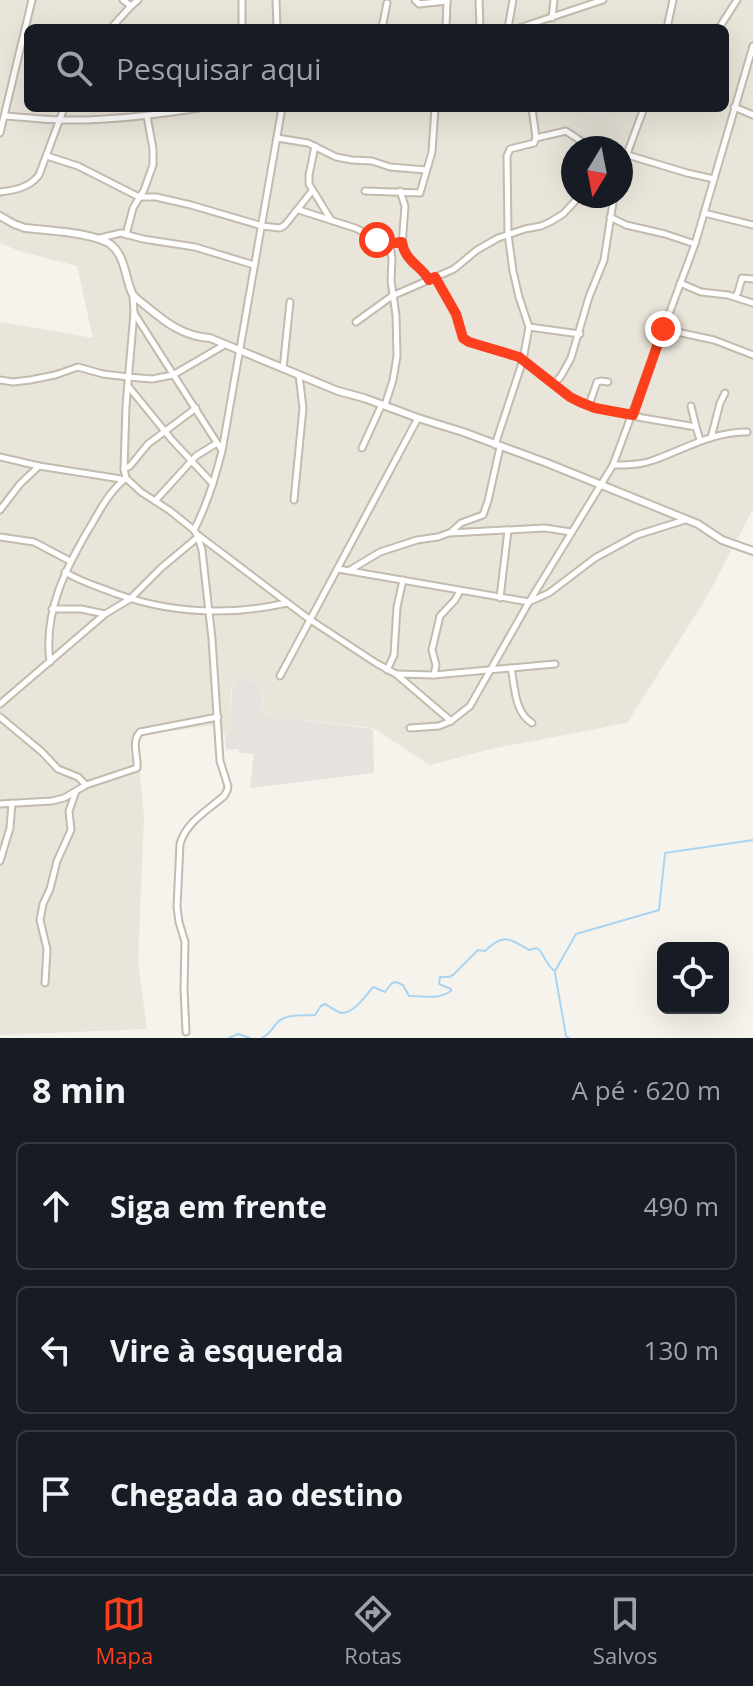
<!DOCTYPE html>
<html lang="pt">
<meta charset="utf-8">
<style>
:root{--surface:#171b24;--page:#242831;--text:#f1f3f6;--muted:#9ea1a6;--line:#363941;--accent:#fc3f1d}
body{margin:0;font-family:"Open Sans",sans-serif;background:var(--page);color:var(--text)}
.controls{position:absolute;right:24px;bottom:24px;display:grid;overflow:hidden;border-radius:12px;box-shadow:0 8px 32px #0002}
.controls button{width:72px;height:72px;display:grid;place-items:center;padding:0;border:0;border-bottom:2px solid var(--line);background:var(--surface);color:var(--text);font:40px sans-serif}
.compass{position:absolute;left:561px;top:136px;width:72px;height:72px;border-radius:50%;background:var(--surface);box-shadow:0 8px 32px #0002;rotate:190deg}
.stop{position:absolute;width:24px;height:24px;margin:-18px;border:6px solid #fc3f1d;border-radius:50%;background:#fff}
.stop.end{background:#fc3f1d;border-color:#fff;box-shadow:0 2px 8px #0008}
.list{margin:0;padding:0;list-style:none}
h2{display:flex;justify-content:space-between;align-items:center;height:104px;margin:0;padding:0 32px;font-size:34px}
h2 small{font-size:26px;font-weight:400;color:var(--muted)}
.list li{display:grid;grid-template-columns:52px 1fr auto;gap:24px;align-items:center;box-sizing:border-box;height:128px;margin:0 16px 16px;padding:0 16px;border:2px solid var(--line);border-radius:12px}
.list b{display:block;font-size:30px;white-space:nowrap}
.list em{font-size:26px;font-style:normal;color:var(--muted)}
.icon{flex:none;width:44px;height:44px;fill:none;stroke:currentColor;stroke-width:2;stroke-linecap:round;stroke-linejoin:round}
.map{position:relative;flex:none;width:753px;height:1038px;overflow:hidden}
.search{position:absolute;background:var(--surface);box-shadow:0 8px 32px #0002;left:24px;right:24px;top:24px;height:88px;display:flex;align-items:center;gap:20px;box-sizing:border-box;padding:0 28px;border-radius:12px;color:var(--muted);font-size:30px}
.sheet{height:536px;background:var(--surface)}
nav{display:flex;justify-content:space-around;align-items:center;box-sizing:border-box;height:112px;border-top:2px solid var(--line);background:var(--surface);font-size:22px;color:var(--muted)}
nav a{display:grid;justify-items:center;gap:4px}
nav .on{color:var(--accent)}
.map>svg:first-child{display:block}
</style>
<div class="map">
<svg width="753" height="1038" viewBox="0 0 753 1038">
<rect width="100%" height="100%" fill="#f6f3ec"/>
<!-- residential -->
<path fill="#eae5da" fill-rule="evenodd" d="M0,0H753V509L708,595L627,723L491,749L430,765L373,728L261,715L264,699L259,697L263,686L237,677L231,691L230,733L217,734L215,725L142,735L137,741L144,816L138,962L147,1029L0,1035V322L93,338L77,266L19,251L0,243ZM28,28H725V108H28ZM573,148H621V196H573Z"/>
<!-- industrial -->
<polygon fill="#e6e2dd" points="237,677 263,686 259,697 263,699 261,715 373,729 374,773 250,788 254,754 239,753 239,749 226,750 225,734 230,733 232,691"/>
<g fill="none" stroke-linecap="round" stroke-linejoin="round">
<!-- stream -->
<g stroke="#a9d4f2" stroke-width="2">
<polyline points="555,973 566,1036 569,1038"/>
<polyline points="229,1038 238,1034 250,1038"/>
<path d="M262,1038C270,1034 271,1030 276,1024C284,1013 303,1016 315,1015L321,1006L325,1004C331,1007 337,1013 343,1013C355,1012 366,995 373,987L385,992L392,983L396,982L403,985L409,996C424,995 436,1001 451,991V989L439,984L440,977H449L453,975L478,950L485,951C503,933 509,938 529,950L537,948C545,954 545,965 555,971L576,934L659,910L665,853L753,840"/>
</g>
<!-- minor casing -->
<g stroke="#c2bbae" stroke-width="9">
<g id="minor">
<polyline points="123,0 131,6"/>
<polyline points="242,0 242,28"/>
<polyline points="276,0 277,28"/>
<polyline points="415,0 419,4 447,1"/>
<polyline points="479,0 480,28"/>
<polyline points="552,18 554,0"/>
<polyline points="111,28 131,6 138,0"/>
<polyline points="382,28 387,3"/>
<polyline points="446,28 447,1"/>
<polyline points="508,28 513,0"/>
<polyline points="519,28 603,0"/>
<polyline points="667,28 673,0"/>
<polyline points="719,28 737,0"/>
<polyline points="734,107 753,115"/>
<path d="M5,116C24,117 43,120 62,120C108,121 154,115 200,108"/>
<polyline points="0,133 32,0"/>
<polyline points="277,138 308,143 336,157 352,160 372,161 390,167 426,170"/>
<polyline points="536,138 566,131 581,141 600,148"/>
<polyline points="315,146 309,175 309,184 331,220"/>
<polyline points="621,153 687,173 714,179"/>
<polyline points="47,156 78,166 139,197 156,197 191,205 262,226 280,228 285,225 312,191"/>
<polyline points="621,170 644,108"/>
<polyline points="365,191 420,193 432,152 435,108"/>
<polyline points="400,191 405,206 402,246 412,263 425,273 429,280"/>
<path d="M0,192C15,190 29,188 39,175L64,108"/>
<polyline points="299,210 355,228 390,245 392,259 391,281 396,315 397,356 393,380 385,405"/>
<polyline points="704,213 753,225"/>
<polyline points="610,217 626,225 665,234 695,244"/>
<polyline points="126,235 133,208 144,190 153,165 153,149 147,116"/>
<polyline points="100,238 121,233 143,239 195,247 254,265"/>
<path d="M435,277L458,318L463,338C481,350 505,349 523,360L529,327L519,297L513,271L508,234L507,156L510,149L534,143L536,138L532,108"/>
<polyline points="680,283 701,292 728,295 753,303"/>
<path d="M133,296L134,312L126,406L124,469L126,478L141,492L169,510L194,530L198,537L202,550L212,639L220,761L228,786L227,791L224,796C208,810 186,822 180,844L177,907L179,922L185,942L184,989L186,1032"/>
<polyline points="735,297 738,292 742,278 753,279"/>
<polyline points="134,313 221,449"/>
<polyline points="356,322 392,296 454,269 477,250 498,238 525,229 541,226 550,222 563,214 580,196"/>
<polyline points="529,327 580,334"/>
<polyline points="663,329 714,340 753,355"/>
<polyline points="283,369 290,302"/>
<polyline points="0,380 13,382 30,380 55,375 78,367 103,374 128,377 152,379 173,375 226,344"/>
<polyline points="555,383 561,376 571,358 589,297 604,260 614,196"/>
<polyline points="128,386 172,440 213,484"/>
<polyline points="589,405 597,382 601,381 608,382"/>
<polyline points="691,406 696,427"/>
<polyline points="711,438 720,403 725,393"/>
<polyline points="495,445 523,360 570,397 580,402 595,408 643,418 696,427 700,440"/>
<polyline points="362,448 382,404"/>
<polyline points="0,457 39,466 121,479"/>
<path d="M613,465C626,465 639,465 651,461C684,450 710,432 747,432"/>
<polyline points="124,469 130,466 148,444 196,408"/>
<polyline points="294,500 303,408 299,375"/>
<polyline points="155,501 196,456 217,443"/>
<polyline points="0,510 20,484 39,466"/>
<path d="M194,530C207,505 215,479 222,451L282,108"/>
<polyline points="451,532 461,523 483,515 488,501 500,447"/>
<polyline points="198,535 309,619 376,663 396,674 451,721"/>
<polyline points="0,537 34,542 70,561"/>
<polyline points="338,569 529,602 613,465 695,244 753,46"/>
<polyline points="350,570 380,552 417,540 438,537 449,533 545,528 571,532"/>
<path d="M65,572C81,582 99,587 117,594C173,614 228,616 287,603"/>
<polyline points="500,598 508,530"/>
<polyline points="52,609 81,609 105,614"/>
<path d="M50,662C43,611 67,565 93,522C102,506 111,490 126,478"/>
<polyline points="511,668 555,664"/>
<polyline points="387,670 394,655 397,607 403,580"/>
<path d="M397,674L434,675L511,668C515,686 514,712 532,723"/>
<polyline points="434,675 436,665 432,650 440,616 455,600 460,591"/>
<polyline points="280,676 418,418"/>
<polyline points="0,704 105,614 130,599 161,568 198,537"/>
<polyline points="0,717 42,752 58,769 78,777 86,785"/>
<polyline points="410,728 439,726 451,721 470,706 529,602 549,593 595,558 637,535 685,520"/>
<path d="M0,804L52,801L64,798L86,785L137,768C138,755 131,742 140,732L218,717"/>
<polyline points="0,861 10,828 12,803"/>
<polyline points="45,983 47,949 40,920 43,904 50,889 57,861 71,830 69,811 75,794"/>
</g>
</g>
<!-- tertiary casing -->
<g stroke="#c2bbae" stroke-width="10">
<path id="tertiary" d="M0,216L14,224L25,228C46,230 94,233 110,244C125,255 125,277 132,293C135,298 136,298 141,302C162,319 180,336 210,338L338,391L364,398L418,418L463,432L547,463L698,524L722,540L753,551"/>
</g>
<!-- minor -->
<use href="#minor" stroke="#fff" stroke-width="5"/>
<!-- tertiary -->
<use href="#tertiary" stroke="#fff" stroke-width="6"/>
</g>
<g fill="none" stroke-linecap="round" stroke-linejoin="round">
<!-- route -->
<path stroke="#fc3f1d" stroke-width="10" d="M377,240L387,244L402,242C405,262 420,264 429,280L435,277L456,314L463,338L469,342L519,357L570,397L580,402L595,408L633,415L663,329"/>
</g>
</svg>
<div class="controls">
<button><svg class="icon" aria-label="locate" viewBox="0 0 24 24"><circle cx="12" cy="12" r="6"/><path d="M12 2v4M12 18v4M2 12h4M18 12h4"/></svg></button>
</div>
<svg class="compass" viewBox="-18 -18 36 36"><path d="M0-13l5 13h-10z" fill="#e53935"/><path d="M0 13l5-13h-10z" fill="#9ea1a6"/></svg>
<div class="stop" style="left:377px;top:240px"></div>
<div class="stop end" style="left:663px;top:329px"></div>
<div class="search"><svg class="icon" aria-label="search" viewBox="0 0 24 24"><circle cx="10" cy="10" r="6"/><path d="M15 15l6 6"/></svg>Pesquisar aqui</div>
</div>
<section class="sheet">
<h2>8 min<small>A pé · 620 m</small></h2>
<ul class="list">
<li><svg class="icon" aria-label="ahead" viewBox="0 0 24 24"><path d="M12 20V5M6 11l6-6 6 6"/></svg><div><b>Siga em frente</b></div><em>490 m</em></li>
<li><svg class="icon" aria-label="left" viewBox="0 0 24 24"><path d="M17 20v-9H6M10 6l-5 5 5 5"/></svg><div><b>Vire à esquerda</b></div><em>130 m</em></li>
<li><svg class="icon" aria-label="arrive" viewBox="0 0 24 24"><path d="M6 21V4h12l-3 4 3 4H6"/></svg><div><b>Chegada ao destino</b></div></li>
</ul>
</section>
<nav>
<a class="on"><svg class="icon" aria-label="map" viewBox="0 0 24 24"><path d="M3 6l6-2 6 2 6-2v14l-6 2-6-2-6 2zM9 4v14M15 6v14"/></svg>Mapa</a>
<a><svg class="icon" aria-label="directions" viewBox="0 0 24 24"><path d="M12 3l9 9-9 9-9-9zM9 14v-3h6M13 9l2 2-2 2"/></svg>Rotas</a>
<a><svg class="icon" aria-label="saved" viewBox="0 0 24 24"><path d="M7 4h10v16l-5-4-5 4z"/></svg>Salvos</a>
</nav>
